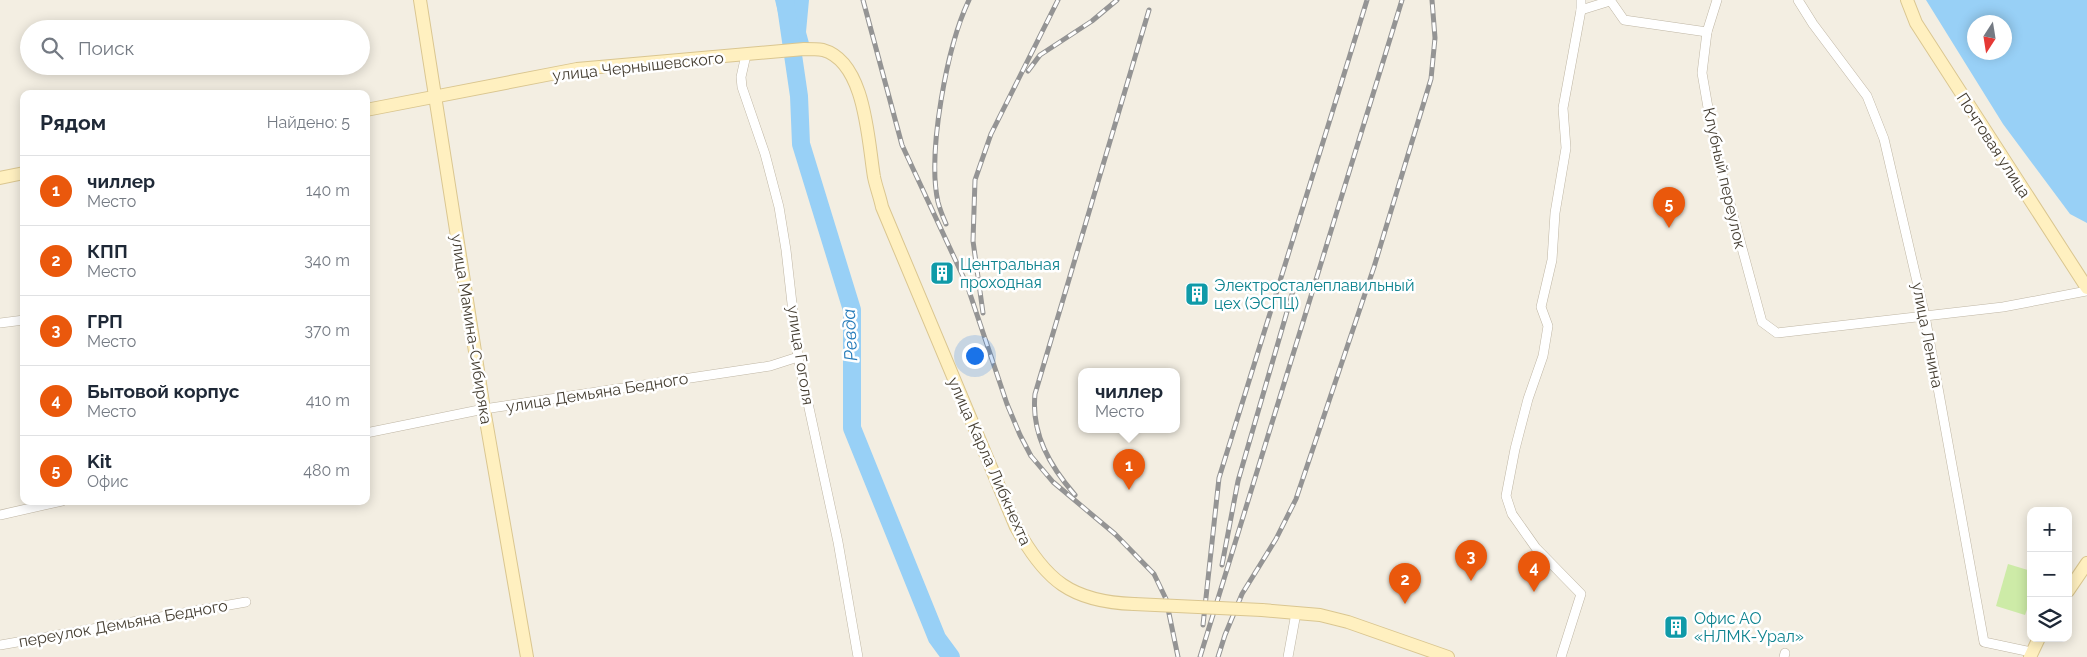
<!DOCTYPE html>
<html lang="ru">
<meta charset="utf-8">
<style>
:root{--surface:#fff;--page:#f6f6f7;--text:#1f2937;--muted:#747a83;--line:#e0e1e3;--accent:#ea580c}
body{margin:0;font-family:Raleway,sans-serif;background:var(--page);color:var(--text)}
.controls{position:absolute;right:15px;bottom:15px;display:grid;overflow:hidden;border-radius:10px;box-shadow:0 2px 12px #0003}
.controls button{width:45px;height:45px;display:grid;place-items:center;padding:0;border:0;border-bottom:1px solid var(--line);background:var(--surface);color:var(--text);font:25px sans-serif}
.compass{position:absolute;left:1967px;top:15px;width:45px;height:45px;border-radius:50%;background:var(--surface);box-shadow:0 2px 12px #0003;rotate:192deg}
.you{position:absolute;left:974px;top:355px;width:18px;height:18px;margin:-12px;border:4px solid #fff;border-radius:50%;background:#1a73e8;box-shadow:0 0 0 8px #1a73e833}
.badge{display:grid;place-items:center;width:32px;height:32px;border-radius:50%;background:var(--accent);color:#fff;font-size:16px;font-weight:700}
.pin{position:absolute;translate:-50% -41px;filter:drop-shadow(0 1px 2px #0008)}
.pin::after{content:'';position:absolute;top:26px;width:18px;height:15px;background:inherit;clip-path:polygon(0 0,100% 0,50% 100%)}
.popup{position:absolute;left:1078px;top:368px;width:102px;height:65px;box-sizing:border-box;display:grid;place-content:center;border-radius:10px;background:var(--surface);filter:drop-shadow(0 1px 4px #0005);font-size:16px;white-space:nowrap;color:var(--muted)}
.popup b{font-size:19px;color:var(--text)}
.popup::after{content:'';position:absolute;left:50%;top:100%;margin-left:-10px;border:10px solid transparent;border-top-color:var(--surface)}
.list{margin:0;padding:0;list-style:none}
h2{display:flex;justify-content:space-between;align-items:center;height:65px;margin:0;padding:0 20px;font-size:21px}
h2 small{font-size:16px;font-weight:400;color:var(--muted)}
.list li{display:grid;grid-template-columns:32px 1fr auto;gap:15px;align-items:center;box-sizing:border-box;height:70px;padding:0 20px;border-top:1px solid var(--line)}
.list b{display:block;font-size:19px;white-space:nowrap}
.list p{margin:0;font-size:16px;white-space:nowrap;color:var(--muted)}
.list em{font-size:16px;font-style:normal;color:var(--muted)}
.icon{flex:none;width:28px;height:28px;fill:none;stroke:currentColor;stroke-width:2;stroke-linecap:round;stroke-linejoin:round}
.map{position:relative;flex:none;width:2087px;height:657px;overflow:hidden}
.search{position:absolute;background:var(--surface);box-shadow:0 2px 12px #0003;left:20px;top:20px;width:350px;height:55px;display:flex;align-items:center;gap:12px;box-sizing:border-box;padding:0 18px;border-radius:28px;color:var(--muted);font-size:19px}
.panel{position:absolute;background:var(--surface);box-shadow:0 2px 12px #0003;left:20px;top:90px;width:350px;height:415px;border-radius:10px}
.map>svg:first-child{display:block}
</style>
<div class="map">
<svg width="2087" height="657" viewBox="0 0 2087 657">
<rect width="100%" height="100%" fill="#f3eee2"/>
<!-- green -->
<polygon fill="#cdeba7" points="2008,564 2031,571 2031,598 2025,615 1996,606"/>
<!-- water -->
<g fill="#98d0f6" fill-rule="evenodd">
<polygon points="775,0 809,0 806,32 809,43 786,45"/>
<path d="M1926,0H2087V223L2070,214L2003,124ZM1974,22H2004V52H1974Z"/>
</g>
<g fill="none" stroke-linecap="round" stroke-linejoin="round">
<!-- river -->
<polyline stroke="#98d0f6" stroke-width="18" points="785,0 799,96 801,144 852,310 852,428 937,638 951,657"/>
<!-- street casing -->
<g stroke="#bfb6a4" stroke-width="10">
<g id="street">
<polyline points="1610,0 1624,20 1707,32"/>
<polyline points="1717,0 1707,32 1702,73 1715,148 1762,322 1777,333 2003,307 2087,291"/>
<polyline points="1798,0 1813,24 1867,96 1884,139 1925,316 1984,642 2031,652"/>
<polyline points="1581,10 1610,1"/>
<polyline points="746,55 741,77 742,87 765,154 779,207 786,250 798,357 838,542 858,657"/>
<polyline points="0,323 24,320"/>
<polyline points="366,433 484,409 770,366 798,357"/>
<polyline points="0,515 62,501"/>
<polyline points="0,645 246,602"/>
<polyline points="1288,657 1296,613"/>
<polyline points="1561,657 1581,594 1536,548 1512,514 1506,496 1515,449 1528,399 1543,356 1548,326 1541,307 1552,260 1555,213 1566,148 1563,108 1581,10 1581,0"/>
<polyline points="1784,657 1785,653"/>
</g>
</g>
<!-- secondary casing -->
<g stroke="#dac690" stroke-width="14">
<g id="secondary">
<polyline points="420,0 484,409 527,657"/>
<polyline points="1907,0 1916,23 2087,288"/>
<path d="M366,110L577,69L804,49C810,49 817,49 823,50C866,62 868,142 874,177C876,187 880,197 882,207L1016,527C1045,580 1071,602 1134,604"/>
<polyline points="0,178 24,173"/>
<polyline points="2068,591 2087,563"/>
<polyline points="1262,610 1320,615 1348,622 1448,657"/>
<polyline points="2030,657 2039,638"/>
</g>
</g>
<!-- street -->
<use href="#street" stroke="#fff" stroke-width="9"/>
<!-- secondary -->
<use href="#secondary" stroke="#fff0c0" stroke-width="12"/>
<!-- rail casing -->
<g stroke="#949494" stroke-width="5">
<g id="rail">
<polyline points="863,0 902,145 967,285 1007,404 1020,435 1031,456 1053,482 1115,534 1154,574 1166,599 1178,657"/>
<polyline points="1028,71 1040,55 1092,21 1117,0"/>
<path d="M946,224C943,217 940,210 938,202C927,153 947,46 969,0"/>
<polyline points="983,313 973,241 975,180 991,134 1058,0"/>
<path d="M1075,495C1050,466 1031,434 1035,394L1149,10"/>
<polyline points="1222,565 1238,481 1293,291"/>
<polyline points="1203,625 1219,478 1367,0"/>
<polyline points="1200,657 1402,0"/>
<polyline points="1218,657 1225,635 1242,594 1276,539 1296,499 1374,267 1431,79 1435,38 1432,0"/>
</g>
</g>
<!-- rail -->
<use href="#rail" stroke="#fff" stroke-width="3" stroke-dasharray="9" stroke-linecap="butt"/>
<!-- secondary-bridge casing -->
<g stroke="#dac690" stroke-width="14" stroke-linecap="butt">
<polyline id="secondary-bridge" points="1134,604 1262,610"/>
</g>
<!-- secondary-bridge -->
<use href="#secondary-bridge" stroke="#fff0c0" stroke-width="12"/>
</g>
<!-- icons -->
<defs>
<g id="building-square" transform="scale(1.25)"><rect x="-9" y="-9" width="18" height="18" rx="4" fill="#0f9aa8" stroke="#fff"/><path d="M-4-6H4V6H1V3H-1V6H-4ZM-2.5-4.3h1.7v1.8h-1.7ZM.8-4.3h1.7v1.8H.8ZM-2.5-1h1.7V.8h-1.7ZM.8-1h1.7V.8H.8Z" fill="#fff"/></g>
</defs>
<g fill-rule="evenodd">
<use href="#building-square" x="942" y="273"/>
<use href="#building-square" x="1197" y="294"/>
<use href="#building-square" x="1676" y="627"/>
</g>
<g text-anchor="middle" stroke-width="5" stroke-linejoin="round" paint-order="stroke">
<!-- street labels -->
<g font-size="16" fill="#453e32" stroke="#fff">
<text transform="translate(638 66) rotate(-6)" y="6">улица Чернышевского</text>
<text transform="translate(1994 145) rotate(57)" y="6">Почтовая улица</text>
<text transform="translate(1725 178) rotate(77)" y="6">Клубный переулок</text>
<text transform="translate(472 329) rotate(81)" y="6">улица Мамина-Сибиряка</text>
<text transform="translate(1928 335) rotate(79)" y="6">улица Ленина</text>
<text transform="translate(801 355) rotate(81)" y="6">улица Гоголя</text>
<text transform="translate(597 392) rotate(-9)" y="6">улица Демьяна Бедного</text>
<text transform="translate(990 461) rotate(66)" y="6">улица Карла Либкнехта</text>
<text transform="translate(123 623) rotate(-10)" y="6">переулок Демьяна Бедного</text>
</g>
<!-- culture labels -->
<g font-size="16" fill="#0d838f" stroke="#fff" text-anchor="start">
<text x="960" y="270">Центральная<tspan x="960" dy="18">проходная</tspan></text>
<text x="1214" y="291">Электросталеплавильный<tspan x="1214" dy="18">цех (ЭСПЦ)</tspan></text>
<text x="1694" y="624">Офис АО<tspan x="1694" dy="18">«НЛМК-Урал»</tspan></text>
</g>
<!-- water labels -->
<g font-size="18" font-style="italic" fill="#237ab9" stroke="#fff">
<text transform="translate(850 335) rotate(-93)" y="6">Ревда</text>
</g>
</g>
</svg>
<div class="controls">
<button>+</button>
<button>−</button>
<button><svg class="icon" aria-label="layers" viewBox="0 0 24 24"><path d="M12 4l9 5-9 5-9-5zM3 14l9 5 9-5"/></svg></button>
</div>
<svg class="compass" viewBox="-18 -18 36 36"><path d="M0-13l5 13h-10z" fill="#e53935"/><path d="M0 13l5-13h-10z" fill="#747a83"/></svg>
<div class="you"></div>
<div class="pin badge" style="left:1129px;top:490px">1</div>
<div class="popup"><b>чиллер</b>Место</div>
<div class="pin badge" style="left:1405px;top:604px">2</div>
<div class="pin badge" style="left:1471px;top:581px">3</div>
<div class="pin badge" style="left:1534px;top:592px">4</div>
<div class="pin badge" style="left:1669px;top:228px">5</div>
<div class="search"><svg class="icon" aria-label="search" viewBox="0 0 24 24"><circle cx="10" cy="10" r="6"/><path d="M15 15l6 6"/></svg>Поиск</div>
<section class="panel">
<h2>Рядом<small>Найдено: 5</small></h2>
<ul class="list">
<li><span class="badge">1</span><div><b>чиллер</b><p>Место</p></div><em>140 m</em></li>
<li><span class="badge">2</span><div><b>КПП</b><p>Место</p></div><em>340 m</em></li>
<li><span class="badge">3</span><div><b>ГРП</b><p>Место</p></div><em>370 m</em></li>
<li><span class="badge">4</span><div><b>Бытовой корпус</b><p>Место</p></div><em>410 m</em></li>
<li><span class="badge">5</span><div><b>Kit</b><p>Офис</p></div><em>480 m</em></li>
</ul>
</section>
</div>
